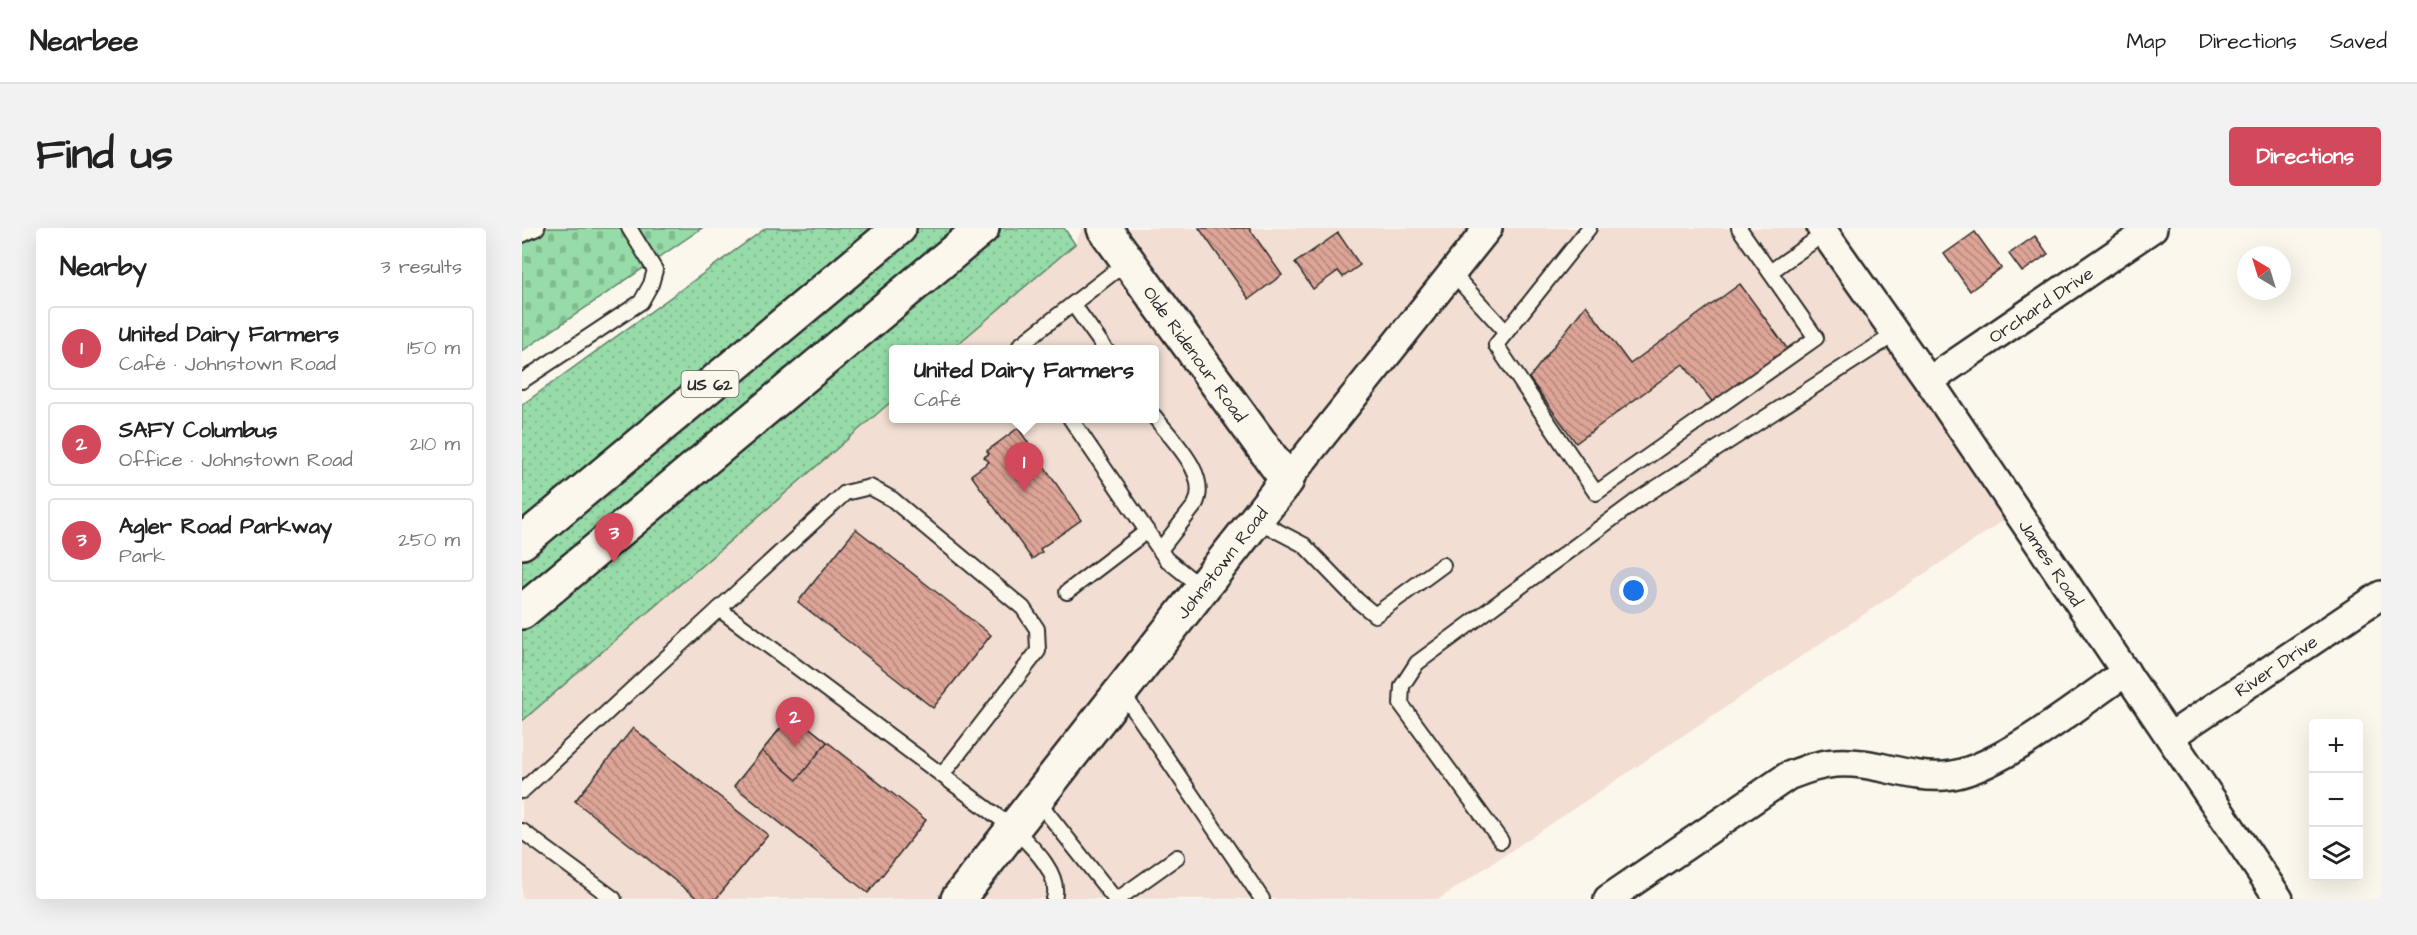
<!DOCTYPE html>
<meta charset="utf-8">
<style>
:root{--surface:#fff;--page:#f2f2f2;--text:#222;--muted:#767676;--line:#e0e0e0;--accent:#d1495b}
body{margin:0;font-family:"Architects Daughter",sans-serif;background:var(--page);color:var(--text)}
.controls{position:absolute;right:18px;bottom:18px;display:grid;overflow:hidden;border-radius:6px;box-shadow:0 6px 24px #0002}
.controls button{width:54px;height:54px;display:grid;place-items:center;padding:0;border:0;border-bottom:2px solid var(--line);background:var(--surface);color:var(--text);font:30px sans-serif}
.compass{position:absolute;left:1715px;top:18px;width:54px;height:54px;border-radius:50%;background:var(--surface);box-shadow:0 6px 24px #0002;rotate:322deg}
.you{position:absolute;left:1112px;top:363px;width:21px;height:21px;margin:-15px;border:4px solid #fff;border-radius:50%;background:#1a73e8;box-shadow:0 0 0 9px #1a73e833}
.badge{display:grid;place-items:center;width:39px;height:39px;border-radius:50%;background:var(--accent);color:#fff;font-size:20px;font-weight:700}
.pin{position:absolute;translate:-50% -50px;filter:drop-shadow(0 2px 3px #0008)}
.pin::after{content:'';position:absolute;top:32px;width:21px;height:18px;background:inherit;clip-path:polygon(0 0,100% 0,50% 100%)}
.popup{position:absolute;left:367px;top:117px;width:270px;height:78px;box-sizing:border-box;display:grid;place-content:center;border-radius:6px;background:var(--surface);filter:drop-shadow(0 2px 4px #0005);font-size:20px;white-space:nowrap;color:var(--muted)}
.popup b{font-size:22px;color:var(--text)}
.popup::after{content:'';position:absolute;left:50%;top:100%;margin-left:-12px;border:12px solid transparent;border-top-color:var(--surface)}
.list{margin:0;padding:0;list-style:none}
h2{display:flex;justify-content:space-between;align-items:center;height:78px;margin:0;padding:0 24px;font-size:26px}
h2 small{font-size:20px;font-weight:400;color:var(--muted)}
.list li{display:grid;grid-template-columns:39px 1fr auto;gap:18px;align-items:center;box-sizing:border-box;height:84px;margin:0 12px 12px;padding:0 12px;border:2px solid var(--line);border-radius:6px}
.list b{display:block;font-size:22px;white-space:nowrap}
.list p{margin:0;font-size:20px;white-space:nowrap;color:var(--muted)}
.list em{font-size:20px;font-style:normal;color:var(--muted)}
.icon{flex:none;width:33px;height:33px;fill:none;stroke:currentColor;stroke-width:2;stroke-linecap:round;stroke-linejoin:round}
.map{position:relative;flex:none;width:1859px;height:671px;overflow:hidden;border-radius:6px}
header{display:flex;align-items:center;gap:36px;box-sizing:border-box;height:84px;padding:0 30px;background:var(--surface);border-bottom:2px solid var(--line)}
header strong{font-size:28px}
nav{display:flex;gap:33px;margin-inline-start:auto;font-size:21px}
.intro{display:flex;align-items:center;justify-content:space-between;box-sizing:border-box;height:144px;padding:0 36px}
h1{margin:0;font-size:42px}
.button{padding:15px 27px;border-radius:6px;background:var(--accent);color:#fff;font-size:21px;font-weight:700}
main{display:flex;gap:36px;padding:0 36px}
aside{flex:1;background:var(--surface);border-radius:6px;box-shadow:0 6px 24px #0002}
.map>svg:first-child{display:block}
</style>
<header>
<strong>Nearbee</strong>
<nav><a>Map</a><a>Directions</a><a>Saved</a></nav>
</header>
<div class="intro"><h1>Find us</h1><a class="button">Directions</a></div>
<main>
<aside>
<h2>Nearby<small>3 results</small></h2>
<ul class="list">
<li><span class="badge">1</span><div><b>United Dairy Farmers</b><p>Café · Johnstown Road</p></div><em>150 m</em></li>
<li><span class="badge">2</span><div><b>SAFY Columbus</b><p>Office · Johnstown Road</p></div><em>210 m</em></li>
<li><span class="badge">3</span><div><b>Agler Road Parkway</b><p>Park</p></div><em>250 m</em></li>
</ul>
</aside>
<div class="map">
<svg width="1859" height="671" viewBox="0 0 1859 671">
<defs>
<pattern id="cemetery-stones" width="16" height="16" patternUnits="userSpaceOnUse" patternTransform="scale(1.5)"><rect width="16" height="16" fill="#96dba8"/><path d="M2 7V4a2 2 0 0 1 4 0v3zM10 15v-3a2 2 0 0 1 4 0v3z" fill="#81bc91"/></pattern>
<pattern id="park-dots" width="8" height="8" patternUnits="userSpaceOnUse" patternTransform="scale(1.5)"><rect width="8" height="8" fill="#96dba8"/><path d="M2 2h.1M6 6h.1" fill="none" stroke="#81bc91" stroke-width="1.8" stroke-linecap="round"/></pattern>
<pattern id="building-back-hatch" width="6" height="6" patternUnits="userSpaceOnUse" patternTransform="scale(1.5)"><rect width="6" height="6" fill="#dda497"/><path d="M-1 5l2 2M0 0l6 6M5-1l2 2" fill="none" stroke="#b3867b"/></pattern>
</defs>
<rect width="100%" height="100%" fill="#fbf7ec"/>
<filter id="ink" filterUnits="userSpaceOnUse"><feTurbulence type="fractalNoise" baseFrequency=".0167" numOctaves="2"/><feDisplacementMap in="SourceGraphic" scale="12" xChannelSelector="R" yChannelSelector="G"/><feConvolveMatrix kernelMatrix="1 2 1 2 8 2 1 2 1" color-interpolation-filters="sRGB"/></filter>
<g filter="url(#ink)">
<!-- built -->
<polygon fill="#f2ded2" points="560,0 1320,0 1508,275 917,671 0,671 0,493 371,172 372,190 632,190 632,122 430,121 553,16"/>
<!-- cemetery -->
<polygon fill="url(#cemetery-stones)" stroke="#60836a" stroke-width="1.5" points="0,0 180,0 0,123"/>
<!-- park -->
<polygon fill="url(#park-dots)" stroke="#60836a" stroke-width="1.5" points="244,0 542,0 553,16 430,121 372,122 371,172 0,493 0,177"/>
<!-- building -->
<g fill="url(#building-back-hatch)" stroke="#2b2b2b" stroke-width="1.5">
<polygon points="677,0 727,0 760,47 727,71"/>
<polygon points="1453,4 1479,40 1448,63 1422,26"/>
<polygon points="816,5 838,37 821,49 816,43 791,61 773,35"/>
<polygon points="1513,8 1526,26 1500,44 1487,26"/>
<polygon points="1218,56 1267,123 1192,176 1161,136 1054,215 1007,150 1064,77 1108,136"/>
<polygon points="496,200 559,292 518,321 520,324 510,331 449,247 467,234 462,229 467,226 465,223"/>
<polygon points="334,301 469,407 411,480 276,374"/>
<polygon points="270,486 404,592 346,665 212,558"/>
<polygon points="270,486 305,514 275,552 240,523"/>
<polygon points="111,500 246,607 194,671 176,671 53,573"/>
</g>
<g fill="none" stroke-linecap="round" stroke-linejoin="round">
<!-- service casing -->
<g stroke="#2b2b2b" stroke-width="18">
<g id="service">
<polyline points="1067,0 974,117 1074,265 1294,110 1217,0"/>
<polyline points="0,7 15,0"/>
<polyline points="1248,44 1303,5"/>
<polyline points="930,45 984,104"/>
<polyline points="551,76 584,122"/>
<polyline points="501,122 498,117 606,33"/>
<polyline points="0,153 119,74 129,56 133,42 107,0"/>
<path d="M632,188C650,212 689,247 673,277L638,322"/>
<polyline points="548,190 644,331 680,360"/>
<polyline points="734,292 782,317 836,373 853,387 921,337"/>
<polyline points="545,364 625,303"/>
<polyline points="197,381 323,265 348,259 370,271 501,380 515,401 516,423 420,547"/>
<polyline points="600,464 740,671"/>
<path d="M0,563L197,381L491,600C507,616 540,645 532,671"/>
<polyline points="515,572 593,671"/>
<polyline points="0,603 92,671"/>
<polyline points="979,613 879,476 880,458 895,435 1117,271 1373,106"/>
<polyline points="596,671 655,629"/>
</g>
</g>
<!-- minor casing -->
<g stroke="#2b2b2b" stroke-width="32">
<g id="minor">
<polyline points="1299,0 1407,153 1757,671"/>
<polyline points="1407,153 1631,0"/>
<polyline points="765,252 966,0"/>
<polyline points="1649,508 1859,367"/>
<path d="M1086,671L1266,548C1282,542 1297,536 1314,535C1351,532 1386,551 1423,548C1473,545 1561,473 1604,444"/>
</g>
</g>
<!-- tertiary casing -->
<g stroke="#2b2b2b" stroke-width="38">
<polyline id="tertiary" points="436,671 765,252 582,0"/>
</g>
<!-- trunk casing -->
<g stroke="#2b2b2b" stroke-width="38">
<g id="trunk">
<polyline points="0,314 377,0"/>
<polyline points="0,384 460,0"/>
</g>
</g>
<!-- service -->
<use href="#service" stroke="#fbf7ec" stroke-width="14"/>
<!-- minor -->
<use href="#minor" stroke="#fbf7ec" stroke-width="27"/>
<!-- tertiary -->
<use href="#tertiary" stroke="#fbf7ec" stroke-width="33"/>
<!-- trunk -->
<use href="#trunk" stroke="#fbf7ec" stroke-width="33"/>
</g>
</g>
<g text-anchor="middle" stroke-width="6" stroke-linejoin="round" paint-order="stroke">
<!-- shield labels -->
<rect fill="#fbf7ec" stroke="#696865" stroke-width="1.5" x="159.5" y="143" width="57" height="26" rx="4.5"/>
<g font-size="16" font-weight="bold" fill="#2b2b2b">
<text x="188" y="162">US 62</text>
</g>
<!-- street labels -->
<g font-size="18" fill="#2b2b2b" stroke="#fbf7ec">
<text transform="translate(1519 77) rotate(-34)" y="6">Orchard Drive</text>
<text transform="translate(673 126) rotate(54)" y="6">Olde Ridenour Road</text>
<text transform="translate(700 335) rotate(-52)" y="6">Johnstown Road</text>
<text transform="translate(1529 335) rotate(56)" y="6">James Road</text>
<text transform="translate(1754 438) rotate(-34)" y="6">River Drive</text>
</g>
</g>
</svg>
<div class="controls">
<button>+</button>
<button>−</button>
<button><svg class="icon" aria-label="layers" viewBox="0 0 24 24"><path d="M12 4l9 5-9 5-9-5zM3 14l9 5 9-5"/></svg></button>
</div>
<svg class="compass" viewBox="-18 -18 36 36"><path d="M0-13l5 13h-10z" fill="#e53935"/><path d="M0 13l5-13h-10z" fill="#767676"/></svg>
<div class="you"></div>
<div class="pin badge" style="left:502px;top:264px">1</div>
<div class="popup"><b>United Dairy Farmers</b>Café</div>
<div class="pin badge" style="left:273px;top:519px">2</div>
<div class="pin badge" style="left:92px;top:335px">3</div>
</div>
</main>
